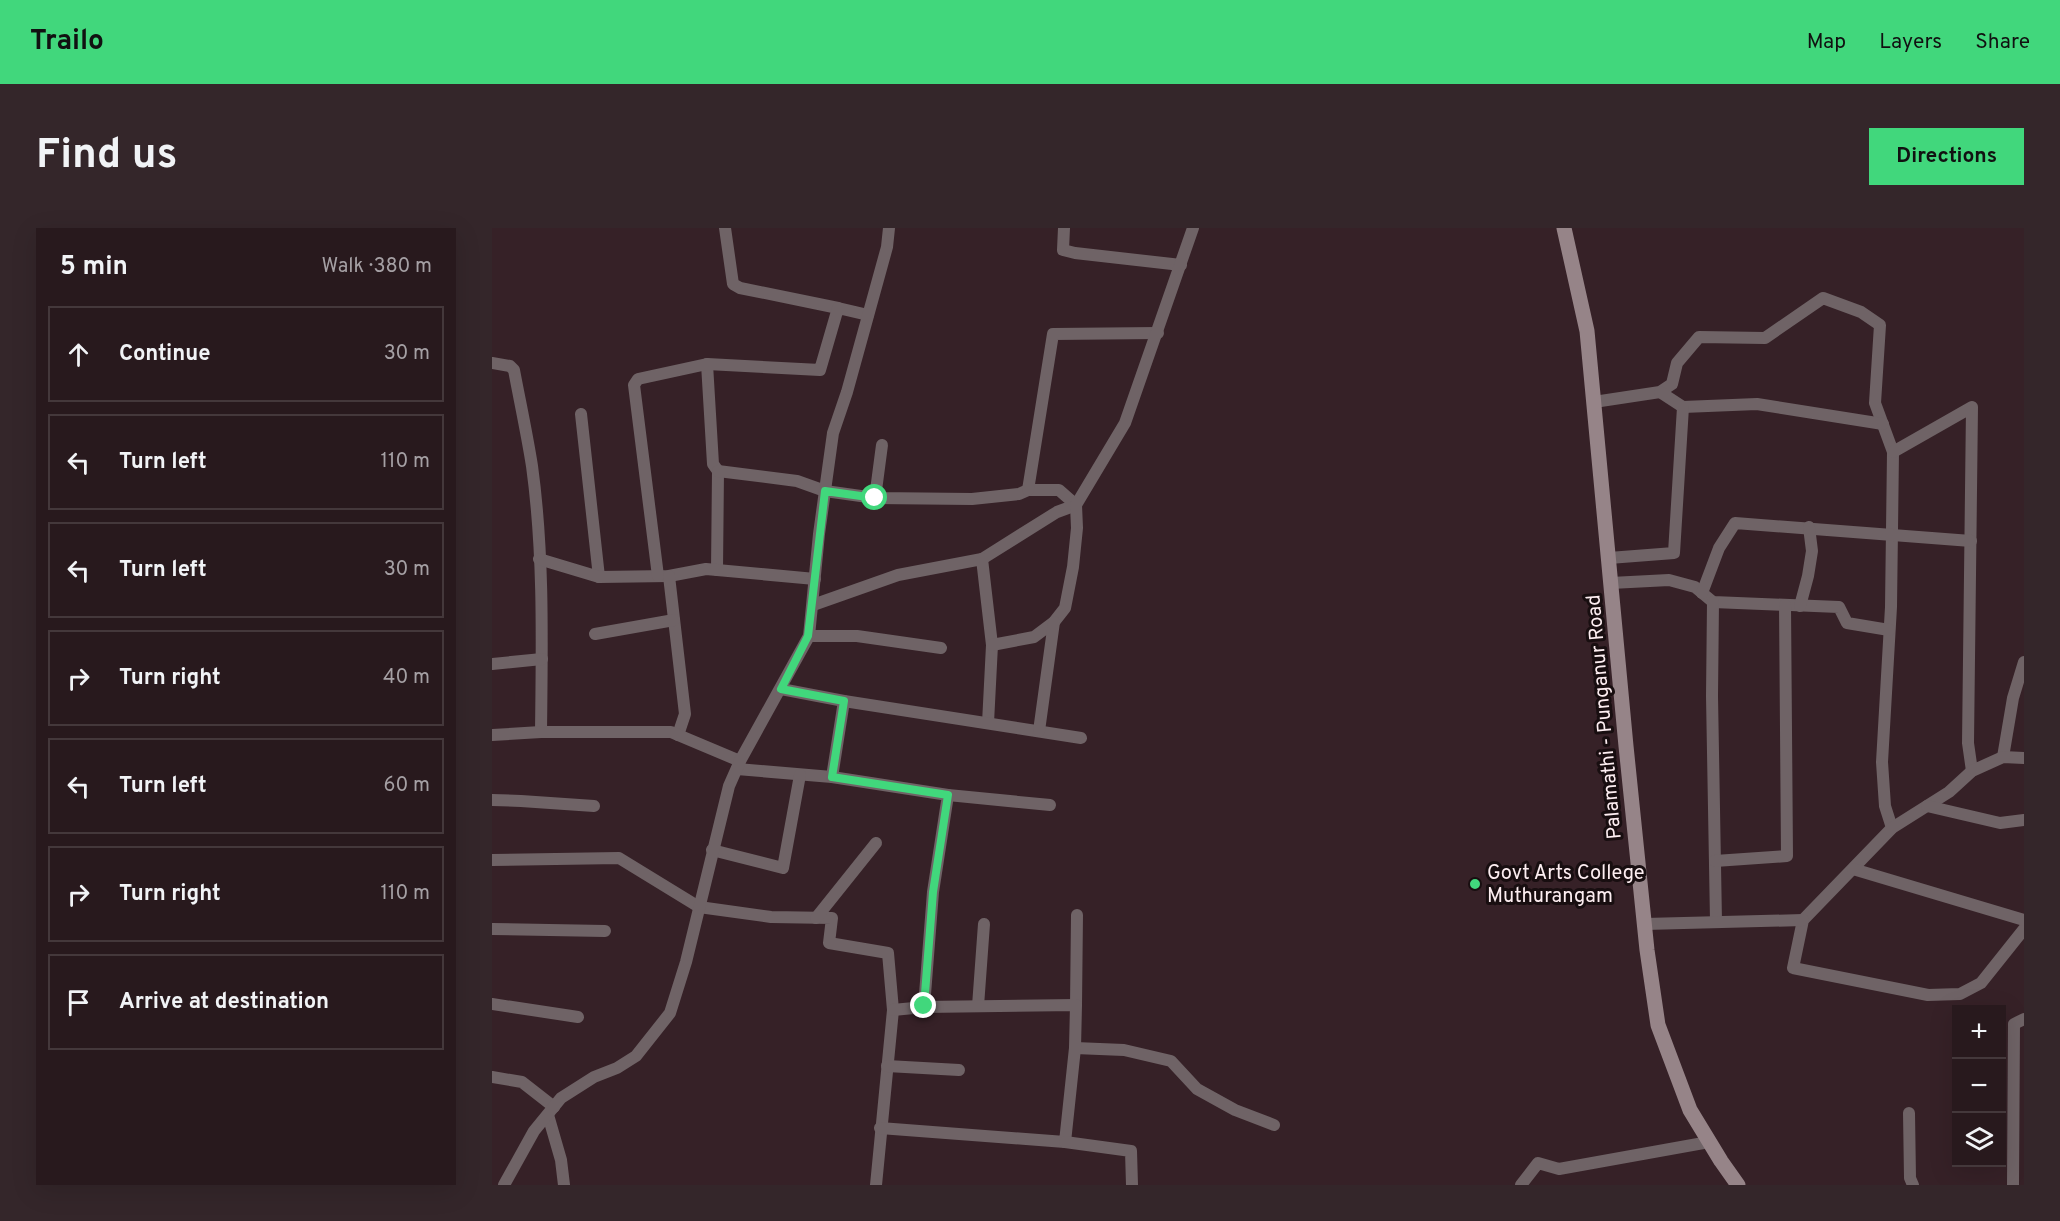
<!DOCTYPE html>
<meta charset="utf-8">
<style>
:root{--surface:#28191d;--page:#34262a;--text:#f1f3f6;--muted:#a5a0a4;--line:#44383b;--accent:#41d77c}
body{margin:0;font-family:Overpass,sans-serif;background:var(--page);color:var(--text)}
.controls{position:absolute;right:18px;bottom:18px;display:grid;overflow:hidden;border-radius:0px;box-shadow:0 6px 24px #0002}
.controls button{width:54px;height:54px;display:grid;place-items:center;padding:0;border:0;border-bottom:2px solid var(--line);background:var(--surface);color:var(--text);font:30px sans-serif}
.stop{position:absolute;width:18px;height:18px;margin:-14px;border:4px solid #41d77c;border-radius:50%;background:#fff}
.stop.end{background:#41d77c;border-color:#fff;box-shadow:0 2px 6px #0008}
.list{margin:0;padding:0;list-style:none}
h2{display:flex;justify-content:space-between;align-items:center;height:78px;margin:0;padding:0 24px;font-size:26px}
h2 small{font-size:20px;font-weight:400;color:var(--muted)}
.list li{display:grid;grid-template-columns:39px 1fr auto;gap:18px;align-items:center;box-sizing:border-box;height:96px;margin:0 12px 12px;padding:0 12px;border:2px solid var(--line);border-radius:0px}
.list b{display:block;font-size:22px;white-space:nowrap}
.list em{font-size:20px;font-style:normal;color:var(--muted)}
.icon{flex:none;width:33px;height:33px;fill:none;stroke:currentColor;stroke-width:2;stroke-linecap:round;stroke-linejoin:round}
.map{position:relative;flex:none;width:1532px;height:957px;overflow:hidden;border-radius:0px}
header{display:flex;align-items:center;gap:36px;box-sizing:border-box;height:84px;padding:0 30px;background:var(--accent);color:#111}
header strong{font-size:28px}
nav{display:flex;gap:33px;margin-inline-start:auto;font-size:21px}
.intro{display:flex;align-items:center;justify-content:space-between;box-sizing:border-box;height:144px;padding:0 36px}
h1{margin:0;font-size:42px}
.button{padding:15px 27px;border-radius:0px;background:var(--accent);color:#111;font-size:21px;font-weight:700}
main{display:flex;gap:36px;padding:0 36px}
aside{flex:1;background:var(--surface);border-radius:0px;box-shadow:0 6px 24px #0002}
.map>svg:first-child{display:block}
</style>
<header>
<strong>Trailo</strong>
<nav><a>Map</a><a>Layers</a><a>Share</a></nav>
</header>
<div class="intro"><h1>Find us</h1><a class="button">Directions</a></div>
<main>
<aside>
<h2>5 min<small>Walk · 380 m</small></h2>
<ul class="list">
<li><svg class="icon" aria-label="ahead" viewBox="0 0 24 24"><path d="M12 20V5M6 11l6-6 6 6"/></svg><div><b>Continue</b></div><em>30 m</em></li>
<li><svg class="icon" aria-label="left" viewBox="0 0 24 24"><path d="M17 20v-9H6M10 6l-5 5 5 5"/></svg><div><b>Turn left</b></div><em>110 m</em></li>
<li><svg class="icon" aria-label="left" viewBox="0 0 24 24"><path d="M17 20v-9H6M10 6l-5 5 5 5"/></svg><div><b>Turn left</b></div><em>30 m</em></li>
<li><svg class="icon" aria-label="right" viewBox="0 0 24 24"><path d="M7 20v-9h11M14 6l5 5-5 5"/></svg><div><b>Turn right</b></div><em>40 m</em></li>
<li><svg class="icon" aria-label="left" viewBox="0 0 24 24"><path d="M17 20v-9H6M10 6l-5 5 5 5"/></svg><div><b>Turn left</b></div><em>60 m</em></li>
<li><svg class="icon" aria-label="right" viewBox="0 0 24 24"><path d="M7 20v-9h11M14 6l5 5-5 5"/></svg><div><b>Turn right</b></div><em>110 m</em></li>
<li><svg class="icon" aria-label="arrive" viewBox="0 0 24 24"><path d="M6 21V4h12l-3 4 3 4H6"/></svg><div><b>Arrive at destination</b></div></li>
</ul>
</aside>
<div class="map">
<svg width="1532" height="957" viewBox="0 0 1532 957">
<rect width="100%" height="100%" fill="#362127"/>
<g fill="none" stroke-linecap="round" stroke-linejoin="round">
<!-- street -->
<g stroke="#6f6366" stroke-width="12">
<polyline points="233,0 241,56 248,60 346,80"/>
<polyline points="572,0 571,22 583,25 689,37"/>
<path d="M0,135L18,138L22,142C28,174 35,206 40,238C52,325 50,416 49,504"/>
<polyline points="215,136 221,236 226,243 225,342"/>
<polyline points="1102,174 1168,164 1180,156 1185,135 1207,109 1273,110 1331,70 1369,84 1388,97 1383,175 1401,224 1399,379 1390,534 1393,578 1400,600"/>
<polyline points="1191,179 1265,176 1391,196"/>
<polyline points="89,186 107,349"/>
<polyline points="1401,224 1480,179 1476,515 1480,543"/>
<polyline points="226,243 305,253 333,263 383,270 480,271 527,266 536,262 567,262 584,277 565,284 490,331"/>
<polyline points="536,262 561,106 666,105"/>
<polyline points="383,270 390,217"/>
<polyline points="1117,330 1182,325 1191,179 1168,164"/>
<polyline points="47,331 107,349 177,348 214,341 323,351"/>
<polyline points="166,348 142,157 146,151 215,136 328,142 346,80 376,87"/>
<polyline points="177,348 193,486 186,507"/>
<polyline points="1119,355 1177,352 1203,359 1221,374 1347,379 1355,395 1397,402"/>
<polyline points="1210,365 1227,320 1243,295 1479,313"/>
<polyline points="1221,374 1220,468 1224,693"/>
<polyline points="321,377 406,347 490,331 500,417 496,495"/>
<polyline points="1308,378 1316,348 1320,323 1317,299"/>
<polyline points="103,406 182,392"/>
<polyline points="317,408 365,408 449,420"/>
<polyline points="500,417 542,409 562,394 573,380 581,339 585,300 584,277 633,195 701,0"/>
<polyline points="0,436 50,431"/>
<polyline points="289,461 352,473 589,510"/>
<polyline points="547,503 562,394"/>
<polyline points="0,507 49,504 179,504 248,533"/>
<polyline points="1511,529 1521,470 1532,434"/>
<polyline points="1532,530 1511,529 1480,543 1457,564 1400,600 1311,692 1301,740 1436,767 1468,766 1489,755 1532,701"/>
<polyline points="245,541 340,549 456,567 441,664 432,779"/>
<polyline points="340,549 352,473"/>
<polyline points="456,567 558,577"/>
<polyline points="0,572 29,573 102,578"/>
<polyline points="1435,578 1508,595 1532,592"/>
<polyline points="220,622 291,640 308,547"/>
<polyline points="0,632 127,630 207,679 279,689 340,690 337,715 396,725 401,782 384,957"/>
<polyline points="1223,633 1295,628 1293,377"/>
<polyline points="1361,641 1532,692"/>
<polyline points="324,690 384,615"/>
<polyline points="1153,696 1311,692"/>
<polyline points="0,701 113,703"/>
<polyline points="0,776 86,789"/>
<polyline points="584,777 585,687"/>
<polyline points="486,778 492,696"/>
<polyline points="583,820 632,822 679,833 705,861 743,882 782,897"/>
<polyline points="395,838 467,842"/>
<polyline points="0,849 30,854 62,879"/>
<polyline points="1417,885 1418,950 1421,957"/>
<polyline points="56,887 69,932 72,957"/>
<polyline points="388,900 573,914 583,820 584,777 432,779 401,782"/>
<polyline points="573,914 639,923 640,957"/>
<polyline points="12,957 42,903 69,870 102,849 125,840 144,828 178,785 194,734 237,558 248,533 317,408 327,306 341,205 355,164 395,19 397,0"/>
<polyline points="1029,957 1046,935 1067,941 1217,914"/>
<polyline points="1521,957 1522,796 1532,791"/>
</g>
<!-- secondary -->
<polyline stroke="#968488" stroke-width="15" points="1072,0 1095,103 1134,518 1155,722 1166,797 1198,882 1229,933 1246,957"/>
</g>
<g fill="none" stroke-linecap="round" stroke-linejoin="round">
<!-- route -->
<polyline stroke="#41d77c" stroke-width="8" points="383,270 333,263 316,408 289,461 352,473 340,549 456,567 441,664 432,778"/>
</g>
<!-- markers -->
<circle fill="#41d77c" stroke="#180e10" stroke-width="2" cx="983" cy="656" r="6"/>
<g text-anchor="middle" stroke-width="6" stroke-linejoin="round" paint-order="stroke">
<!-- street labels -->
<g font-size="20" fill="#fdeef1" stroke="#180e10">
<text transform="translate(1111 489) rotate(-95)" y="7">Palamathi - Punganur Road</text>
</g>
<!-- poi labels -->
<g font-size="20" fill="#fdeef1" stroke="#180e10" text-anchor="start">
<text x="995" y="651">Govt Arts College<tspan x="995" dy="23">Muthurangam</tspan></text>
</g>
</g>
</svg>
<div class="controls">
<button>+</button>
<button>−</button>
<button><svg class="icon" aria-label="layers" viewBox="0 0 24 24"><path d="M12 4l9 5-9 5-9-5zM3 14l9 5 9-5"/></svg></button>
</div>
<div class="stop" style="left:383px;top:270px"></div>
<div class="stop end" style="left:432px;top:778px"></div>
</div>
</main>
